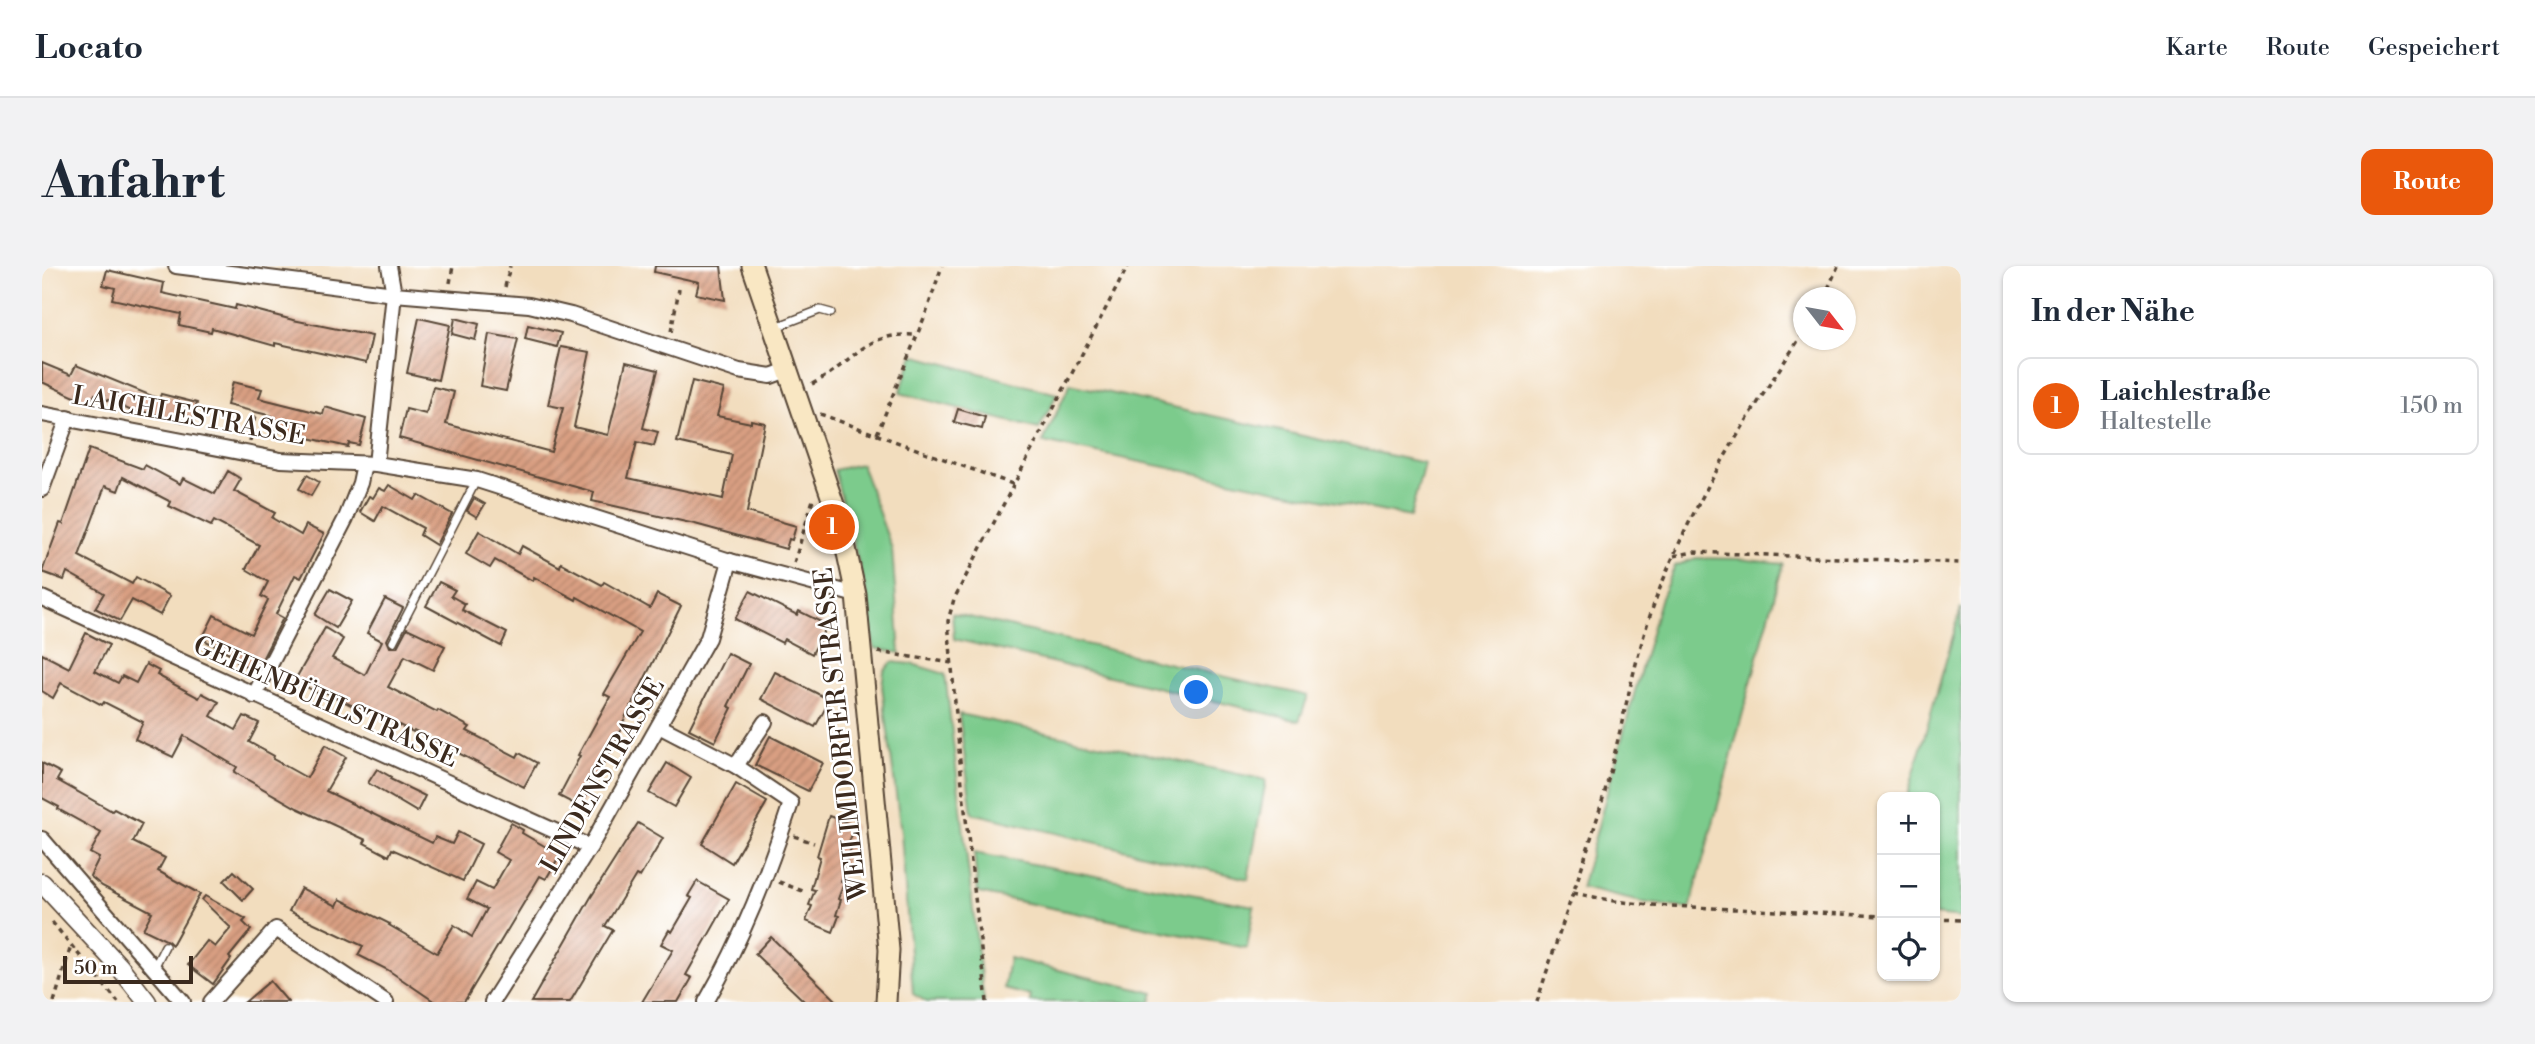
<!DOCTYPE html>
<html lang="de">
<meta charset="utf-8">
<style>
:root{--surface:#fff;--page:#f2f2f3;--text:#1f2937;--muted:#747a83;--line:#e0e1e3;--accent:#ea580c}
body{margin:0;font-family:"Libre Bodoni",serif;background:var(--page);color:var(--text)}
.controls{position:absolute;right:21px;bottom:21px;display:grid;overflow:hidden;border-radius:14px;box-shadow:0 2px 5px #0004}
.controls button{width:63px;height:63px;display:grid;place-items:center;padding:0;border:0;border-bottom:2px solid var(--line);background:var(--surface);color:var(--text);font:35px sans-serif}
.compass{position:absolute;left:1751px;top:21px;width:63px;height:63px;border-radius:50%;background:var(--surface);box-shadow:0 2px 5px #0004;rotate:121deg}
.scale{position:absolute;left:21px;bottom:18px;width:130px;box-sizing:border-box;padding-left:7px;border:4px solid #3b2a1e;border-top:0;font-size:19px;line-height:24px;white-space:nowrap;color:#3b2a1e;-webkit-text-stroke:5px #fff;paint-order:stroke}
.you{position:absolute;left:1155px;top:427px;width:24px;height:24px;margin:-18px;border:5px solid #fff;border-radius:50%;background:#1a73e8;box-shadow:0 0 0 10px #1a73e833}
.badge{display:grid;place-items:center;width:46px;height:46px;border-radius:50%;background:var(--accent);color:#fff;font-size:23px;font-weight:700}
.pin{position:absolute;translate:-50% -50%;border:4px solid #fff;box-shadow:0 2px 7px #0006}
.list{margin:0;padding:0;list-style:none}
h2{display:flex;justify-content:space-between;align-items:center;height:91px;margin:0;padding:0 28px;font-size:30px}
h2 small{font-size:23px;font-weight:400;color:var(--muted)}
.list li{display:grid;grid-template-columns:46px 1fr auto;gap:21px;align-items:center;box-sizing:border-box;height:98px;margin:0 14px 14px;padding:0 14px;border:2px solid var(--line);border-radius:14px}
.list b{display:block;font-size:26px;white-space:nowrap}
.list p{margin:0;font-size:23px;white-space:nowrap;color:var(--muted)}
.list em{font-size:23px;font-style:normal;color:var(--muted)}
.icon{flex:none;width:38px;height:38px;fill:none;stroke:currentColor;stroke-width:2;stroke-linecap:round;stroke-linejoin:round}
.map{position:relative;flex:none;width:1919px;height:736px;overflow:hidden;border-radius:14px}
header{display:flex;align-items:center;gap:42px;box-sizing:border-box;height:98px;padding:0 35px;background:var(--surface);border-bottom:2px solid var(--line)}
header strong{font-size:33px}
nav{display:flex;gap:38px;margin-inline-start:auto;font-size:24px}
.intro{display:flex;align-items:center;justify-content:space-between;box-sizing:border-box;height:168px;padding:0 42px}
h1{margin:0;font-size:49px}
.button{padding:18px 32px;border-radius:14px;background:var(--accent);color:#fff;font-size:24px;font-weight:700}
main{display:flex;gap:42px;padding:0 42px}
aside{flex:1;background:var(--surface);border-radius:14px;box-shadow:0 2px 5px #0004}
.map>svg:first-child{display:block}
</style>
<header>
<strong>Locato</strong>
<nav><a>Karte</a><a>Route</a><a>Gespeichert</a></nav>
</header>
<div class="intro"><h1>Anfahrt</h1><a class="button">Route</a></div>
<main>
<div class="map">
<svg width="1919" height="736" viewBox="0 0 1919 736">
<defs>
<pattern id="building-hatch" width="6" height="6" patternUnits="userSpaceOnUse" patternTransform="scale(1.75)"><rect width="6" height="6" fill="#d99f82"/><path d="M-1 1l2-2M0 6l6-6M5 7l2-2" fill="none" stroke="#b1826a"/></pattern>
</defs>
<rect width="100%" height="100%" fill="#fff"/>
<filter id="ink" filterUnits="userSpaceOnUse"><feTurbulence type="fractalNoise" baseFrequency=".0143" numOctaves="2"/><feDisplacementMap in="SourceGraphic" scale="14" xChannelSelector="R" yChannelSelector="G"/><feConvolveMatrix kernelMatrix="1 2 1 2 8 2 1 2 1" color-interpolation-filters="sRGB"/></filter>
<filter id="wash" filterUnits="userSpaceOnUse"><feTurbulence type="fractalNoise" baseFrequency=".00686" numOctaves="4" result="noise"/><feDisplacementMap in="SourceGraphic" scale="28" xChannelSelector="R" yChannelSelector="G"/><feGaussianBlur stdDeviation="1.57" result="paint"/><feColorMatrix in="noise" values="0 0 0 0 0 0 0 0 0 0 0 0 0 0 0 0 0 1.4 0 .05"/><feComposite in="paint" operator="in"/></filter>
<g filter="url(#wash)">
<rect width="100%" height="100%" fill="#f2ddbe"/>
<!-- green -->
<g fill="#7bcb8c" stroke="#5b7a55" stroke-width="2">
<polygon points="871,89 1015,128 997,163 858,127"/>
<polygon points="1028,118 1382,197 1368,251 1001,176"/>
<polygon points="819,198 850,283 858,387 832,382 825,329 792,204"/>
<polygon points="1654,292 1698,293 1741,298 1648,643 1599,636 1539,622 1618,334 1633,300"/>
<polygon points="1919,342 1919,652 1893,649 1893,531 1865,531"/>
<polygon points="910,347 1266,430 1257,455 912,373"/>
<polygon points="850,396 870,398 903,408 942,736 885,736 871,728 859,567 840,420 842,405"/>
<polygon points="917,448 1224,514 1206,613 930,547"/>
<polygon points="932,587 1212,640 1205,682 936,627"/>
<polygon points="967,692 1112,727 1109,736 988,736 989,730 962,723"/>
</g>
<g id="blocks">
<!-- building -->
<g fill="url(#building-hatch)">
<polygon points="613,0 679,0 683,34 654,28 657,16 612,6"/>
<polygon points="65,4 122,17 120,27 193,43 194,39 251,54 330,70 324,97 233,77 233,80 170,62 169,66 137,59 139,48 70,33 73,22 61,19"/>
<polygon points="377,52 408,59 396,114 365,107"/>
<polygon points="413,52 437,58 433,74 410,68"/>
<polygon points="486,59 519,67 515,81 483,73"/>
<polygon points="447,68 476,73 464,125 438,120"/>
<polygon points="519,81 548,86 532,161 566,169 584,96 616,104 601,162 616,166 612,180 595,176 586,212 681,233 690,189 635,176 650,115 682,123 675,150 709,157 709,154 723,157 705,246 754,260 750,274 747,273 744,283 653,258 550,235 552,226 357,172 364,143 384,148 391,121 412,126 404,158 509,186 521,142 506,139"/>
<polygon points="0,97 29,109 34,99 117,133 119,128 155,137 150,158 98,145 96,148 53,128 48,138 0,116"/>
<polygon points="191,116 220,123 217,132 281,148 283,141 324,153 317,179 307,177 306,181 227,163 230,150 185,139"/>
<polygon points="916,143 943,151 940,163 912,156"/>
<polygon points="47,183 101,203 103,199 138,218 141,212 173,228 186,205 199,213 192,225 233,247 230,252 259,269 264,259 282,268 259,312 253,309 234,348 241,352 214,405 195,396 197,392 160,373 172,349 209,368 226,334 219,330 226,316 204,303 217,279 172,255 169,260 127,240 129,236 81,211 76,225 63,220 37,290 90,318 94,311 128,330 118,349 90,334 78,355 53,342 62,327 25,306 22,314 0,306 18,257 21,258"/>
<polygon points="265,209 277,216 269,230 257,223"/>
<polygon points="347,219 373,234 376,229 410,248 394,279 378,269 381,262 341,240 333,255 318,246 327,230 331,232 337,222 343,225"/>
<polygon points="432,232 443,238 435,251 425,245"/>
<polygon points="437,265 476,288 480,280 518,301 519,297 560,319 562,316 608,342 615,328 639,340 581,456 583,457 538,541 517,530 538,490 536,489 568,431 562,428 598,366 535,331 534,334 492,311 491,315 453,294 448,302 424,288"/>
<polygon points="397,316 413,324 409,330 423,338 420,344 465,367 459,380 384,340"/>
<polygon points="288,323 310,335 294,362 273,349"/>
<polygon points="708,325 755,349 757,345 785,359 770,388 742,373 740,377 693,353"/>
<polygon points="343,333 361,342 345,374 348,381 355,381 365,362 403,380 391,404 363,390 346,421 395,446 396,444 428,461 425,465 475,491 477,487 495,497 482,521 372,464 371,466 319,440 317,443 279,424 277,428 253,414 283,362 301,373 290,392 323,409 340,375 325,367"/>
<polygon points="44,367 67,379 53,405 76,417 80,410 94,417 104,398 117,405 115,409 157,432 160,427 177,436 169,450 194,464 202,450 217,457 207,476 232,490 231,493 265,512 283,479 304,491 284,525 390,577 393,571 410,578 416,566 439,578 421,615 350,583 347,590 322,577 324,574 255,542 192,506 195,501 142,470 131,491 93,473 101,456 62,436 60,439 19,417 11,432 0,425 0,388 27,402"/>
<polygon points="685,387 707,398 686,440 690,442 673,476 647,463"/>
<polygon points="733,406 788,434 773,461 719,433"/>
<polygon points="728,470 781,497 766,525 713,499"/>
<polygon points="0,497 19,507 15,514 70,545 72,543 100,558 91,576 123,592 116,605 158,628 130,679 126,675 101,663 110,646 60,620 48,610 57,592 48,587 59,567 16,543 17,541 0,532"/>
<polygon points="625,497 649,512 632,541 607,527"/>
<polygon points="335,503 349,511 348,513 383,530 375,546 326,517"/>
<polygon points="694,518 725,536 690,597 660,578"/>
<polygon points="787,550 813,560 806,579 810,580 802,600 805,601 799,616 802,617 796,633 799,634 794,649 797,650 791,666 764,655 770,640 767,639 773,624 769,623 778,591 775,590"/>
<polygon points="469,557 481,564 480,567 518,589 504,613 498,610 422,736 393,736 346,704 316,689 321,680 247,645 259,622 295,640 298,633 348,658 347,659 395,687 412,659 430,671 445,643 425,633 434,616 450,624 467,594 453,586"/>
<polygon points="596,557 621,572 598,611 594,609 563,660 571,664 528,736 489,736 549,631"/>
<polygon points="192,605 211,623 201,634 182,615"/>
<polygon points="655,615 687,633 644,709 650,712 636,736 600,736 631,684 619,678 627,664 630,666 650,632 646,630"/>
<polygon points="163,630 204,653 201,656 209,664 187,691 189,693 171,718 146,699 165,675 173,681 189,662 160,634"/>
<polygon points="729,671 761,702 796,736 763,736 713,688"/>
<polygon points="228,715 246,736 203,736"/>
</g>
</g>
</g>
<g filter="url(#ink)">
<use href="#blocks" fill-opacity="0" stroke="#564536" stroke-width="2"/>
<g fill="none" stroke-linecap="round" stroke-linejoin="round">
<!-- service casing -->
<g stroke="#564536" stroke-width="10">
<g id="service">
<polyline points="734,61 778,44 789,47"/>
<polyline points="351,376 434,215"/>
<polyline points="112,702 123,680"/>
</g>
</g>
<!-- minor casing -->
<g stroke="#564536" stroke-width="18">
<g id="minor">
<polyline points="134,0 352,28 487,39 529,49 697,105 729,110 745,104"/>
<polyline points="0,148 239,194 334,198 435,214 688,295 814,329"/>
<polyline points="334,198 352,28 347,0"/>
<polyline points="0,223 26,152"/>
<polyline points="0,332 548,581"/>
<polyline points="212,430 304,252 318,217 322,198"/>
<path d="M617,460L694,500L749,537C726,607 701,672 664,736"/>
<polyline points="694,500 723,456"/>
<polyline points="0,573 141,736"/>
<polyline points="169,736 234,663 344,736"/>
<polyline points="450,736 548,581 666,372 688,295"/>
</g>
</g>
<!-- tertiary casing -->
<g stroke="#564536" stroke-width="21">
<polyline id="tertiary" points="0,617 77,700 105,736"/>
</g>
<!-- secondary casing -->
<g stroke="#564536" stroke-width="23">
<polyline id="secondary" points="710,0 799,259 814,329 847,684 844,736"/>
</g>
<!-- path -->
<g stroke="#564536" stroke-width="3.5" stroke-dasharray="5 5" stroke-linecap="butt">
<polyline points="408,17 411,0"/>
<polyline points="463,21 468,0"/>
<polyline points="1782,32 1796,0"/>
<polyline points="629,66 637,23"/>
<path d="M770,118C811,98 820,66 873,69"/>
<polyline points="778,148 973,219"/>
<polyline points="835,168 884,47 900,0"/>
<polyline points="208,175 213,149"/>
<polyline points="1632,290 1652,286 1919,297"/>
<polyline points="752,297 771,234"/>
<polyline points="836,386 910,397"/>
<polyline points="752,570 772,577"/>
<polyline points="737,616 761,625"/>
<polyline points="1531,627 1573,635 1608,639 1840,650"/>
<polyline points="1893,653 1919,654"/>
<polyline points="10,656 76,736"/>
<polyline points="12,736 29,680"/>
<polyline points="945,736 920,518 906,355 912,333 1086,0"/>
<path d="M1495,736C1518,662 1546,589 1566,514C1584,445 1595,375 1623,310C1659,222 1710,144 1762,66"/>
</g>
<!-- service -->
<use href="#service" stroke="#fff" stroke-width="7"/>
<!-- minor -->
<use href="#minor" stroke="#fff" stroke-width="14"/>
<!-- tertiary -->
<use href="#tertiary" stroke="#fff" stroke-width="18"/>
<!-- secondary -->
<use href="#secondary" stroke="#f9e7c3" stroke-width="19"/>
</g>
</g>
<g text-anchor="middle" stroke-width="5" stroke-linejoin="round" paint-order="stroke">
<!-- street labels -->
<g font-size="26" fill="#3b2a1e" stroke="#fff">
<text transform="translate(147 149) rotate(10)" y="9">LAICHLESTRASSE</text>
<text transform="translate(284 435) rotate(24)" y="9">GEHENBÜHLSTRASSE</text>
<text transform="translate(798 468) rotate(-96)" y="9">WEILIMDORFER STRASSE</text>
<text transform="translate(560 509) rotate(-60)" y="9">LINDENSTRASSE</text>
</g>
</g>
</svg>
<div class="controls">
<button>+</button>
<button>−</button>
<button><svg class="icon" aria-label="locate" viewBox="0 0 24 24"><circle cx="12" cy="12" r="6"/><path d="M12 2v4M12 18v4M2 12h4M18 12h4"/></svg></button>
</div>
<svg class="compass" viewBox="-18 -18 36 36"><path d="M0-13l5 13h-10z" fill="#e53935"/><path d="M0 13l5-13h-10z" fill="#747a83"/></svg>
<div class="scale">50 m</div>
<div class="you"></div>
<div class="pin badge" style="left:790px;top:261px">1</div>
</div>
<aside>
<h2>In der Nähe<small></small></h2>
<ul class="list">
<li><span class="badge">1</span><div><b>Laichlestraße</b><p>Haltestelle</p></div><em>150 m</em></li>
</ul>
</aside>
</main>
